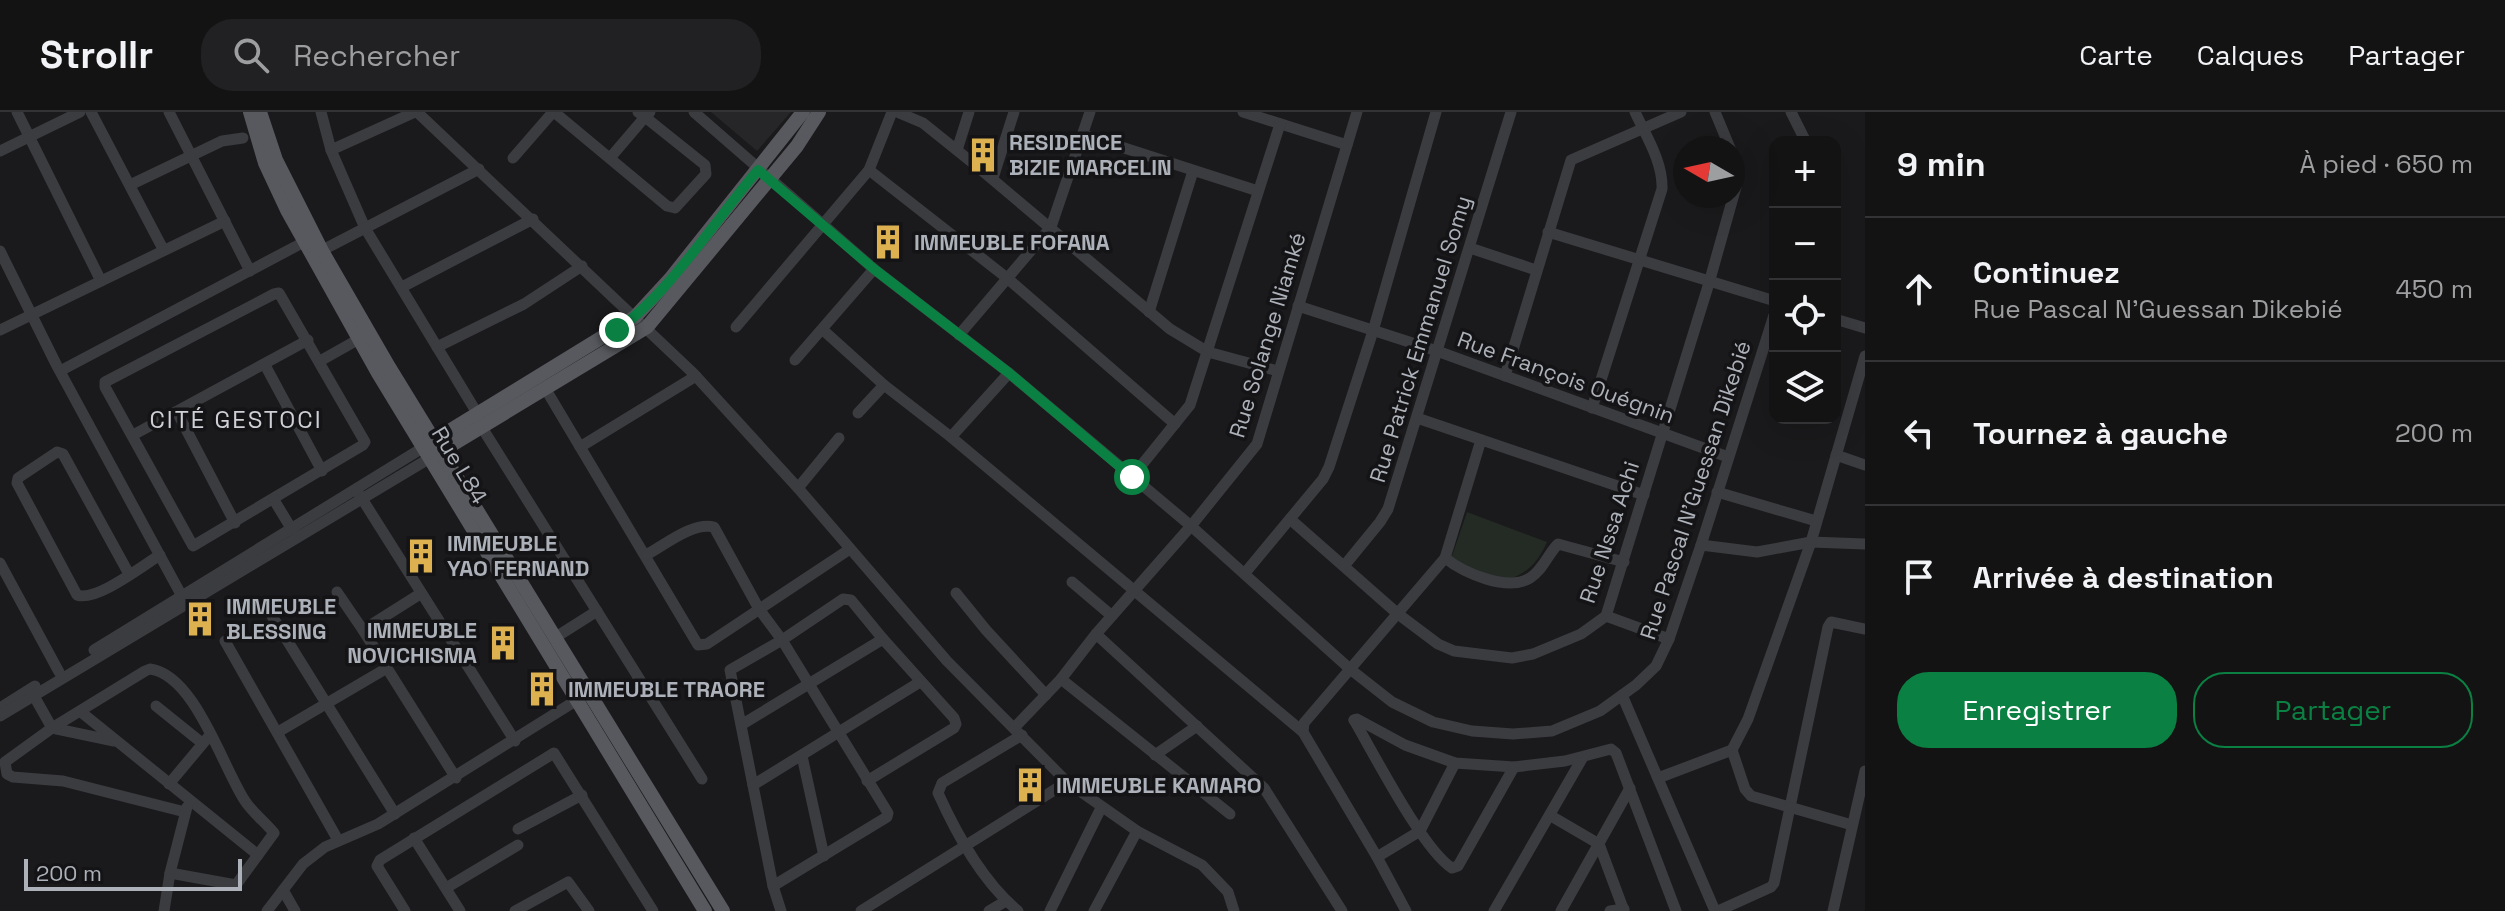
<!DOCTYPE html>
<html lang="fr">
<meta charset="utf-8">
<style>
:root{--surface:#141314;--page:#212022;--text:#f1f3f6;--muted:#9d9ea0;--line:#333234;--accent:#0b8043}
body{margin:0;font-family:"Space Grotesk",sans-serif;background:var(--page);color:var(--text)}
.controls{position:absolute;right:24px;top:24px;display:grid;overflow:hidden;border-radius:16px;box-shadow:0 8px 32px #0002}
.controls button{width:72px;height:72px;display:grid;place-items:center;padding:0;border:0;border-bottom:2px solid var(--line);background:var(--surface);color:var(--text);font:40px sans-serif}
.compass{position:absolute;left:1673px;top:24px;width:72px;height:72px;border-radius:50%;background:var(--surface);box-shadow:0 8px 32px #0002;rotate:279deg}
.scale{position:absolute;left:24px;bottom:20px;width:218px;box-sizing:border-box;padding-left:8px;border:4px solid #adb1b9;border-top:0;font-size:22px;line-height:28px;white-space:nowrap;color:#adb1b9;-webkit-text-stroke:6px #141416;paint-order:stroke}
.stop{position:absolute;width:24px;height:24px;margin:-18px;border:6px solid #0b8043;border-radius:50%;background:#fff}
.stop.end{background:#0b8043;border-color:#fff;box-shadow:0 2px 8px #0008}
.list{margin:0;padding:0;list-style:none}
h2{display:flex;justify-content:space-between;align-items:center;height:104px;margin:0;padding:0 32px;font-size:34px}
h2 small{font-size:26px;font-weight:400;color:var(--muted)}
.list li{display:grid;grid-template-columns:52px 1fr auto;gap:24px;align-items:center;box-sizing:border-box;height:144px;padding:0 32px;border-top:2px solid var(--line)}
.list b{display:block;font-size:30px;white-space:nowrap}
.list p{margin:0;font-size:26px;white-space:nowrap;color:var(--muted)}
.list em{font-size:26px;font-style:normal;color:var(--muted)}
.actions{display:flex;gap:16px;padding:24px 32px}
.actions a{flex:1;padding:18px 0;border:2px solid var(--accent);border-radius:32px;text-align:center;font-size:28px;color:var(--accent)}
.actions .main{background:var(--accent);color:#fff}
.icon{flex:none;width:44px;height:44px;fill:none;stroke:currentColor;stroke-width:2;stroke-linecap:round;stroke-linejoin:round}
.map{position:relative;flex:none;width:1865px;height:799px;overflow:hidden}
header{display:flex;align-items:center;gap:48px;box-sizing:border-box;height:112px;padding:0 40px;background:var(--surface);border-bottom:2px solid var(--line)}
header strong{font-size:38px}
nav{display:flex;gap:44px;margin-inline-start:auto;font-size:28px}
.search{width:560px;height:72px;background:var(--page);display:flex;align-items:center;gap:20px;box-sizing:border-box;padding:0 28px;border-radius:32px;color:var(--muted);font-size:30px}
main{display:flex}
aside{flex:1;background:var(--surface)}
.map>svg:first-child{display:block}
</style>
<header>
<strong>Strollr</strong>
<div class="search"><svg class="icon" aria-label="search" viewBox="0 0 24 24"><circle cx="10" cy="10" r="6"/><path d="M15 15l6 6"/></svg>Rechercher</div>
<nav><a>Carte</a><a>Calques</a><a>Partager</a></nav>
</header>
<main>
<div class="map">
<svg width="1865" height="799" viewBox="0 0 1865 799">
<rect width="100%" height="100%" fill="#1a191b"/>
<!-- built -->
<polygon fill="#262628" points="711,0 791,0 757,39"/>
<!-- green -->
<path fill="#242b25" d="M1467,400L1547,430C1536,454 1525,463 1500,470L1451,447Z"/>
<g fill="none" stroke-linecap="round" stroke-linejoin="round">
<!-- minor -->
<g stroke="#3b3c40" stroke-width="11">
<polyline points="17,0 101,169"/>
<polyline points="91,0 163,137"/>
<polyline points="169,0 250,159"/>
<polyline points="321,0 331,38 365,116 477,301"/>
<polyline points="417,0 693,261 798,376 947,549 1067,670 1137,719 1202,753 1228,780 1234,799"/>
<polyline points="554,0 667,94 675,96 706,62 705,53 645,5 650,0"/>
<polyline points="694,0 874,157 1009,261 1191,414 1350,557 1392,590 1433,610 1472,619 1513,622 1552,619 1600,599 1636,573 1656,554 1669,527 1701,433 1775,200"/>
<polyline points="897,0 923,11 979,56 1170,217 1208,240 1278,259"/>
<polyline points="1243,0 1347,33"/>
<polyline points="1715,0 1730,36"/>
<polyline points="1791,0 1806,30"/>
<polyline points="1084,23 1258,79"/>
<polyline points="331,38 415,0"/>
<polyline points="957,38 969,0"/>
<polyline points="0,39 80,0"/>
<polyline points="513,46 553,0"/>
<polyline points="610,46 645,5 638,0"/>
<polyline points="869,58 1007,166 1175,312"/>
<polyline points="993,66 1014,0"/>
<polyline points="130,73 222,29 243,26"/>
<polyline points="1548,120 1775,189"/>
<polyline points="1470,136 1536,158"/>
<polyline points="0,139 57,254 184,488"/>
<polyline points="317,141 479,57"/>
<polyline points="402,175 533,107"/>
<polygon points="279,181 365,330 363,333 193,434 105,275 105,270 274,182"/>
<polyline points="1298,194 1437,239 1728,345"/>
<polyline points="1149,200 1193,59"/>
<polyline points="1835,207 1865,216"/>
<polyline points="736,215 869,58 892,0"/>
<polyline points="0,218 225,109"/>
<polyline points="823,218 884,273 951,325 1303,620 1377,745 1406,799"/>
<polyline points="959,223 1051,115 1090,0"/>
<polyline points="437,235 524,192 582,154"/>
<polyline points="795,248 874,157"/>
<polyline points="320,249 359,227"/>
<polyline points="265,253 322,359"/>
<polyline points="60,259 304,130"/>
<polyline points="1505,264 1571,48 1681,0"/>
<polyline points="545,276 698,533 707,532 850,437"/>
<path d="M1592,296L1662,77C1663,50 1646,24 1635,0"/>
<polyline points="177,300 235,411"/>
<polyline points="858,301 884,273"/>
<polyline points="1417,306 1644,383"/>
<polyline points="481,314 702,667"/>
<polyline points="133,323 308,228"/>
<polyline points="951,325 1009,261"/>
<polyline points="580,335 696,264"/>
<polyline points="1836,343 1865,353"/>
<polyline points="1132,365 1190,293 1280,12"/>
<polyline points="798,376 839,326"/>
<polyline points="1717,380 1816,409"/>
<polyline points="359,382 515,629"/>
<polyline points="274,388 294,421"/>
<polyline points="1290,407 1398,502 1438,532 1454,539 1512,546 1533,542 1581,522 1606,504 1709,171 1736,75 1733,44"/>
<polyline points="1701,433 1757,440 1811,430 1865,432"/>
<path d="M646,443C665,433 692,410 714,415L759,497L782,528L888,701L887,705L773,774"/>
<path d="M1445,446C1464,461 1507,480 1530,466C1543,458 1548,442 1558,432L1624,450"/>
<polyline points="0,451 59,560"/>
<polyline points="1344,454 1380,410 1388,397 1511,0"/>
<polyline points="1245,461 1323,367 1329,355 1373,219 1436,0"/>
<path d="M129,462L63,342L57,340L18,366L17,371L77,483C96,490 142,454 160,443"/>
<polyline points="1072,470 1112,504"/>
<polyline points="337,480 363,518 456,666"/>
<polyline points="956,481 986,518 1046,583"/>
<polyline points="272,504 395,702"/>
<polyline points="1606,504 1669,527"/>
<polyline points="363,518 420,482"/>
<polyline points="1096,522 1264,676 1342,799"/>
<polyline points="556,525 597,499"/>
<polyline points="225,529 338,728"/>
<polyline points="94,538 424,335"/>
<polyline points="1061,567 1230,702"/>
<polyline points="1622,583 1715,799"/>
<polyline points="34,584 52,616 114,629"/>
<polyline points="156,594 202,631"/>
<polyline points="0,596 35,574"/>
<polyline points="81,600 258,743"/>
<polyline points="0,604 430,346"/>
<polyline points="1354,608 1357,607 1405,633 1455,651 1514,655 1565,649 1611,637 1616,641 1676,799"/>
<path d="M1354,608C1374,642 1423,738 1452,756L1458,754L1514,655"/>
<polyline points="741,613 883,527 851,488 843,487 782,528 730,558 773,774 781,799"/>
<polyline points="1015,615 1061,567 1096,522 1191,414 1257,332 1357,0"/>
<polyline points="278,620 387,556"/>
<polyline points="1303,620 1304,611 1445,446 1481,328"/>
<polyline points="1155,643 1197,614"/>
<polyline points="802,644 824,744"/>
<polyline points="1658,666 1732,638"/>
<polyline points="867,669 954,616 956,612 954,606 883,527"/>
<polyline points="169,672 210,623"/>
<polyline points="753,673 920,570"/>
<polyline points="1551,704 1599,732 1624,799"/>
<polyline points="1852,713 1751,684 1745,677 1732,638 1748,607 1811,430 1865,244"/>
<polyline points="518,717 582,683"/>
<polyline points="414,726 460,799"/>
<polyline points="1377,745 1420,719 1455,651"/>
<path d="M170,761L236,773L274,721C265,710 253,701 245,689C222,654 195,563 150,557L145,559L52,616L5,650L7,662L13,665L63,669L185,700"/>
<polyline points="446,776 518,733"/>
<polyline points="283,778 295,799"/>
<polyline points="164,799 170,761 187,695"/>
<polyline points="267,799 303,752 325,735 378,712 577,588"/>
<polyline points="405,799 377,754 380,748 554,641 653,799"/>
<polyline points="515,799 568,770 589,799"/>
<polyline points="861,799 1067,670"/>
<polyline points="989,799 1006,789"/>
<path d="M1018,799C982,769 957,723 938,681L942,671L1022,623"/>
<polyline points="1050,799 1101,696"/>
<polyline points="1094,799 1137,719"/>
<polyline points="1494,799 1583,645"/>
<polyline points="1561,799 1630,676"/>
<polyline points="1610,799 1624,797"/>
<polyline points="1718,799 1771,775 1774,771 1828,515 1831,510 1865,517"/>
<polyline points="1833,799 1865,659"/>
</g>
<!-- major -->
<g stroke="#57595e" stroke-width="14">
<polyline points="250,0 265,51 287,98 378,261 705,799"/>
<polyline points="260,0 276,48 322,139 389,255 723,799"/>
<polyline points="428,332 635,205 670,167 803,0"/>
<polyline points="435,343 647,215 797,34 819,0"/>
</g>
</g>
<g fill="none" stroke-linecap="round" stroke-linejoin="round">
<!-- route -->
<path stroke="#0b8043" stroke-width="10" d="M617,218C669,182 716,107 758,58L874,157L1009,261L1132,365"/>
</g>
<!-- icons -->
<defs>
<g id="building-bare" transform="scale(2.76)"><path d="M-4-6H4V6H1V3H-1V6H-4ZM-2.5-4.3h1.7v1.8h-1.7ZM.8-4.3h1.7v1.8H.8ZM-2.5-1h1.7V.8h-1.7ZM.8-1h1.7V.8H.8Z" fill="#ddb14f" stroke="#141416" stroke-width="2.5" paint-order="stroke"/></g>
</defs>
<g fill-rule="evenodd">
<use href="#building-bare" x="983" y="43"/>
<use href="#building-bare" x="888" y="130"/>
<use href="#building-bare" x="421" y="444"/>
<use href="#building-bare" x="200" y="507"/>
<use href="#building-bare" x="503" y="531"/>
<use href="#building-bare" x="542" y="577"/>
<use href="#building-bare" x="1030" y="673"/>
</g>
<g text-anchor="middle" stroke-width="7" stroke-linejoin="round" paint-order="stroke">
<!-- poi labels -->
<g font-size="22" font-weight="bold" fill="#adb1b9" stroke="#141416" text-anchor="start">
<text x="1009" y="38">RESIDENCE<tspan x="1009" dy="25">BIZIE MARCELIN</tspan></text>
<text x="914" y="138">IMMEUBLE FOFANA</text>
<text x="447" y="439">IMMEUBLE<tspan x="447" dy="25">YAO FERNAND</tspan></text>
<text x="226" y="502">IMMEUBLE<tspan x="226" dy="25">BLESSING</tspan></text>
<text x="477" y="526" text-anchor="end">IMMEUBLE<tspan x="477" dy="25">NOVICHISMA</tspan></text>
<text x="568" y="585">IMMEUBLE TRAORE</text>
<text x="1056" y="681">IMMEUBLE KAMARO</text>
</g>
<!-- street labels -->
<g font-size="22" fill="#adb1b9" stroke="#141416">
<text transform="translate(1267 223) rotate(-73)" y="8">Rue Solange Niamké</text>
<text transform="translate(1420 227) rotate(-73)" y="8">Rue Patrick Emmanuel Somy</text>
<text transform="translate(1566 265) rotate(20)" y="8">Rue François Ouégnin</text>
<text transform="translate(460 353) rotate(59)" y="8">Rue L84</text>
<text transform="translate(1695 378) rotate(-72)" y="8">Rue Pascal N'Guessan Dikebié</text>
<text transform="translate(1609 420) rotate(-72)" y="8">Rue Nssa Achi</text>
</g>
<!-- neighbourhood labels -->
<g font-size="24" letter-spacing="2" fill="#ced0d6" stroke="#141416">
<text x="236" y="316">CITÉ GESTOCI</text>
</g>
</g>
</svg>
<div class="controls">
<button>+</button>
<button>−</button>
<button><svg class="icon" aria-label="locate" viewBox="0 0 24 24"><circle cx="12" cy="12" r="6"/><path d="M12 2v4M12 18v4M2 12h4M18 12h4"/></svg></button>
<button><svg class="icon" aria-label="layers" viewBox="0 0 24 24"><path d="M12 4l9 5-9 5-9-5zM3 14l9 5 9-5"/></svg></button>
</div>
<svg class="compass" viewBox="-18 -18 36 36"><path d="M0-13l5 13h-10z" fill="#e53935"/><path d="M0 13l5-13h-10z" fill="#9d9ea0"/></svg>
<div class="scale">200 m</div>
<div class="stop" style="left:1132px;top:365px"></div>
<div class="stop end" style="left:617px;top:218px"></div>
</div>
<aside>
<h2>9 min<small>À pied · 650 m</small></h2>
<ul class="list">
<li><svg class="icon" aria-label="ahead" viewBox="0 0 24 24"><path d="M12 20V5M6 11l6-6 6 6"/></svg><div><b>Continuez</b><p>Rue Pascal N'Guessan Dikebié</p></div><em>450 m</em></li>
<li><svg class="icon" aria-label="left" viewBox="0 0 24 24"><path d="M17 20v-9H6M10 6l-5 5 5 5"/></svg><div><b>Tournez à gauche</b></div><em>200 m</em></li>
<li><svg class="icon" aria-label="arrive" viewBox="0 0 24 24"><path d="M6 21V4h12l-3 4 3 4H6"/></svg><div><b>Arrivée à destination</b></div></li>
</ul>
<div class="actions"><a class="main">Enregistrer</a><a>Partager</a></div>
</aside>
</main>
